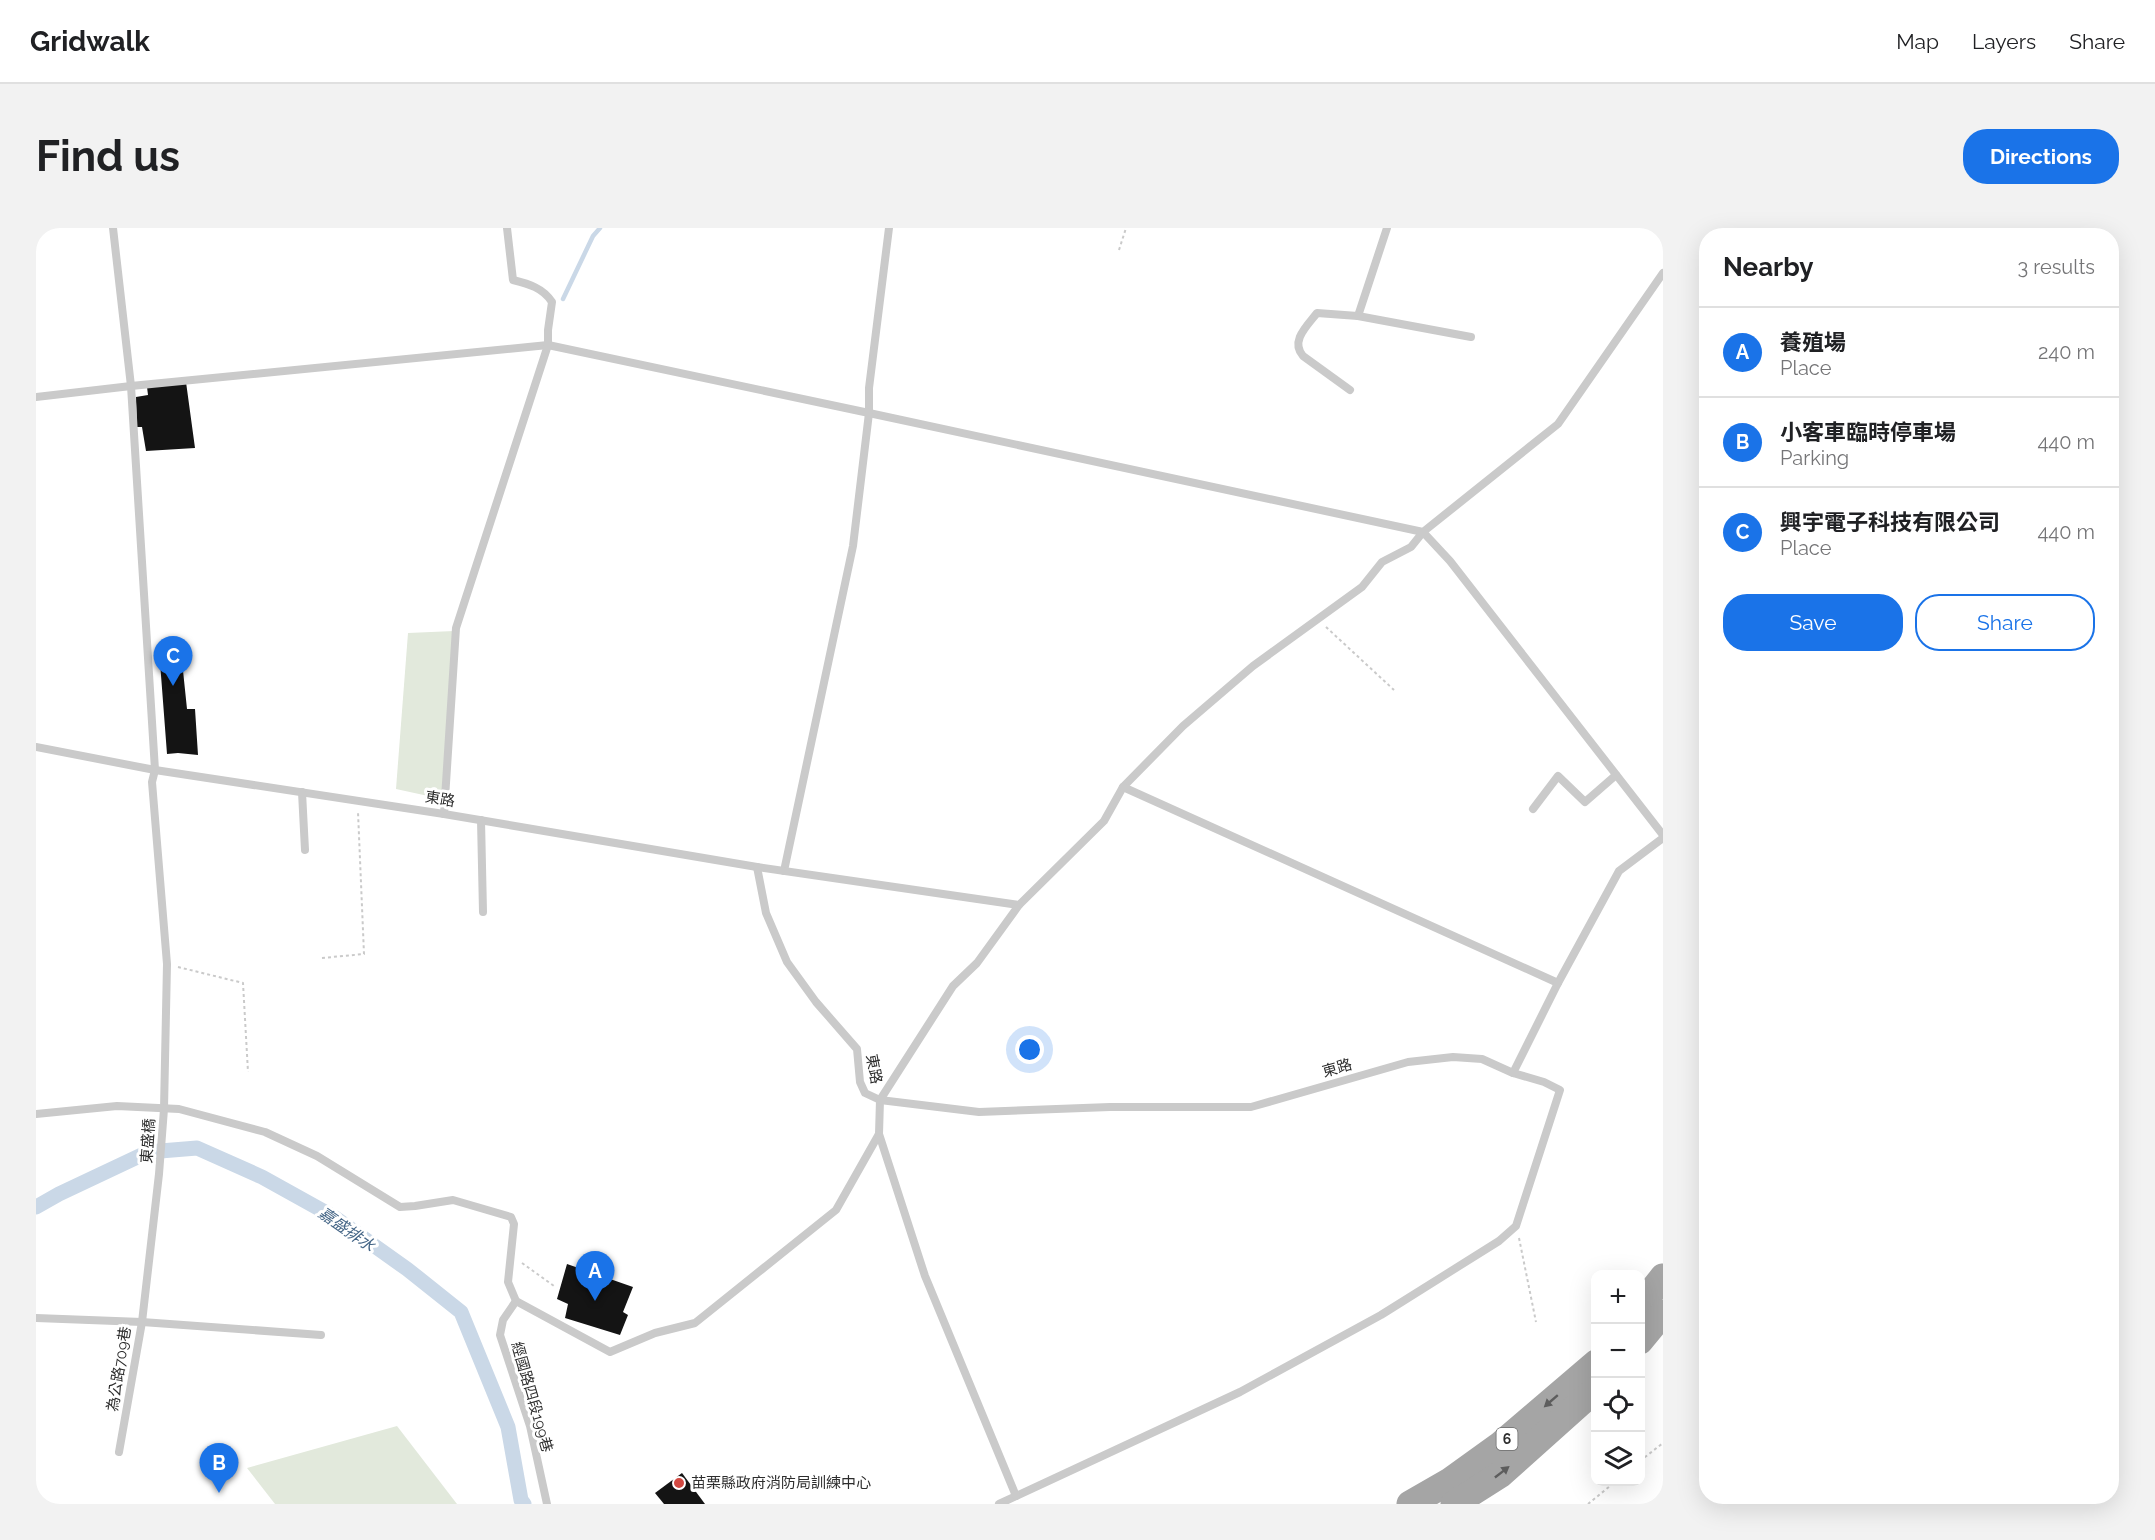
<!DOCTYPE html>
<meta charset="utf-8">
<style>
:root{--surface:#fff;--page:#f2f2f2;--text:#202124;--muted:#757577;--line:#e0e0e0;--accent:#1a73e8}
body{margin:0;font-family:Raleway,"Noto Sans TC",sans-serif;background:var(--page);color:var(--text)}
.controls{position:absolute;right:18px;bottom:18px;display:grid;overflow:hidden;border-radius:12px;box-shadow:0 6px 24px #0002}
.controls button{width:54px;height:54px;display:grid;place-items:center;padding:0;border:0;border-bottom:2px solid var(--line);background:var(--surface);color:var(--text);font:30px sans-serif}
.you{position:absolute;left:994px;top:822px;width:21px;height:21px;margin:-15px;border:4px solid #fff;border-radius:50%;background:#1a73e8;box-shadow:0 0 0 9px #1a73e833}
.badge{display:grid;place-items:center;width:39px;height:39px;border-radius:50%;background:var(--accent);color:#fff;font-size:20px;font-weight:700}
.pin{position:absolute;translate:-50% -50px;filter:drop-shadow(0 2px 3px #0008)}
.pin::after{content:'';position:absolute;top:32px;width:21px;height:18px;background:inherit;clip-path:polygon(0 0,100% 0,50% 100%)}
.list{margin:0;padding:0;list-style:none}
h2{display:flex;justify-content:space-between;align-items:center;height:78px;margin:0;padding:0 24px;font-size:26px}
h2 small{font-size:20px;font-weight:400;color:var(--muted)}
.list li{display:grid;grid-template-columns:39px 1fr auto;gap:18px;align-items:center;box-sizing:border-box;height:90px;padding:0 24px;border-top:2px solid var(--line)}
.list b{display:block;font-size:22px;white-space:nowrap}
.list p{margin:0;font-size:20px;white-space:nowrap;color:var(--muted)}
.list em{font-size:20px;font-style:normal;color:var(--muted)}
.actions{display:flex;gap:12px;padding:18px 24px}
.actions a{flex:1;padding:14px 0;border:2px solid var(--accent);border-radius:24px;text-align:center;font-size:21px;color:var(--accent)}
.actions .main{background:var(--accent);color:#fff}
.icon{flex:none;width:33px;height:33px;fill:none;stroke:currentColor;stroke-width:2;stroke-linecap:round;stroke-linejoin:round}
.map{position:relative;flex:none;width:1627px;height:1276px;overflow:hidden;border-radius:24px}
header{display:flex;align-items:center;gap:36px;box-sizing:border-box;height:84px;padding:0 30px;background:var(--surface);border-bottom:2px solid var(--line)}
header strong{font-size:28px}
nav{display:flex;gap:33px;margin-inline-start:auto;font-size:21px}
.intro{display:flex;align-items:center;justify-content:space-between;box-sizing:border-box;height:144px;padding:0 36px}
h1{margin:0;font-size:42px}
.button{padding:15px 27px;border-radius:24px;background:var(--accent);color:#fff;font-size:21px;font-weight:700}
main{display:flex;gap:36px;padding:0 36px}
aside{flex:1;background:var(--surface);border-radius:24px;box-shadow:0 6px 24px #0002}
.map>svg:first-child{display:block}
</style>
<header>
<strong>Gridwalk</strong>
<nav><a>Map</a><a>Layers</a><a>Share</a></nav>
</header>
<div class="intro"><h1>Find us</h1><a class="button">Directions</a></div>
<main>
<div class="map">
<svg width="1627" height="1276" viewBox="0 0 1627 1276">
<rect width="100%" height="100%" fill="#fff"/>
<!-- green -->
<g fill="#e2e9dc">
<polygon points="418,403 406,571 360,561 372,405"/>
<polygon points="361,1198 421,1276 239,1276 211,1240"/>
</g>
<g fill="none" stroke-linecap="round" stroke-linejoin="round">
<!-- stream -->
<polyline stroke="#cad8e7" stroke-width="4.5" points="527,71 557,8 564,0"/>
<!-- canal -->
<polyline stroke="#cad8e7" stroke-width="15" points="0,979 23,966 112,924 161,920 226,949 298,989 371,1041 425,1084 472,1199 485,1272 488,1276"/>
</g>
<!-- building -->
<g fill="#141414">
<polygon points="150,154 159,220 110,223 106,199 101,199 100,169 112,167 111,159"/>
<polygon points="146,433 151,481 159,481 162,527 142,525 131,526 124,434"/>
<polygon points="531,1036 597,1059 587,1084 592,1087 584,1107 529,1090 532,1076 521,1071"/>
<polygon points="646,1245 669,1276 628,1276 619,1265"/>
</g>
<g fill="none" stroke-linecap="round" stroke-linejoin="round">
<!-- path -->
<g stroke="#cacaca" stroke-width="2" stroke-dasharray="3 3" stroke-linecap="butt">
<polyline points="1083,22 1090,0"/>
<polyline points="1290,399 1358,462"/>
<polyline points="286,730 328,726 322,584"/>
<polyline points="142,739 207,755 212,844"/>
<polyline points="1483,1010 1500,1094"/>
<polyline points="486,1035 518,1058"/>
<polyline points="1604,1233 1627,1215"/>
<polyline points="1552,1276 1579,1254"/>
</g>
<!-- lane -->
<g stroke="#cacaca" stroke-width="8">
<polyline points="77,0 95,158 119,542 116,554 131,736 128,881 123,946 106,1094 83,1224"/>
<polyline points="853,0 833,160 833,185 1387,304 1522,196 1627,45"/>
<polyline points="1322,88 1351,0"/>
<path d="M1314,162L1267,128C1254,113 1271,98 1281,85L1322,88L1435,109"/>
<polyline points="0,169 95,158 512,117 833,185 817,318 748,643"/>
<polyline points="0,519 119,542 408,586 721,639 983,677 1068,593 1087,559 1147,498 1217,438 1326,359 1346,334 1375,319 1387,304 1414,333 1627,607"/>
<polyline points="1087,559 1522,755"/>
<polyline points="266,564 269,622"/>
<polyline points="1497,581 1522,548 1549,574 1580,547"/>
<path d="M408,586L420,400L512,117V102L516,74C507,60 493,56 477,52L471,0"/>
<polyline points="445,592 447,684"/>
<polyline points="721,639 730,685 751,734 780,774 821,821 824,854 829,865 844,872 943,884 1074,879 1215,879 1372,834 1417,829 1446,831 1477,845 1508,854 1524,862 1480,998 1463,1013 1345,1087 1204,1164 963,1276"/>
<polyline points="1477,845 1522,755 1583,643 1627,610"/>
<polyline points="0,886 81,878 143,881 229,904 281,928 364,979 379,978 417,972 475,989 478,996 472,1054 480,1073 574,1124 619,1105 659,1095 800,982 843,906 844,872 917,758 941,735 983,677"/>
<polyline points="843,906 889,1048 980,1268"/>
<polyline points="480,1073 467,1092 464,1107 494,1198 511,1276"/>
<polyline points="0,1090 106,1094 285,1107"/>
</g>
<!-- primary -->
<g stroke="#a5a5a5" stroke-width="27">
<polyline points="1604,1078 1627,1049"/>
<polyline points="1604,1113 1627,1085"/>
<polyline points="1374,1276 1414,1253 1464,1217 1560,1135"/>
<polyline points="1418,1276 1465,1246 1560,1161"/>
</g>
</g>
<!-- one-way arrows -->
<defs><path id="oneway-solid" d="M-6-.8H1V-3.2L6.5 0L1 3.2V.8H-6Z" transform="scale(1.5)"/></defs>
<g fill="#5d5d5d">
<use href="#oneway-solid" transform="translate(1515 1173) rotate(139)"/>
<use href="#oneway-solid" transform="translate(1466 1244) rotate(-38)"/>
</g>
<!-- markers -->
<circle fill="#d24841" stroke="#fff" stroke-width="2" cx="643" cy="1255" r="6"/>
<g text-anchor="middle" stroke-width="6" stroke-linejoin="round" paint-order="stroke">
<!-- shield labels -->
<rect fill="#fff" stroke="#6c6c6c" stroke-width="1.5" x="1460.5" y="1200" width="21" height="22" rx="4.5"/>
<g font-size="14" font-weight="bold" fill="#2d2d2d">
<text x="1471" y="1216">6</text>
</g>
<!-- street labels -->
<g font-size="15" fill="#2d2d2d" stroke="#fff">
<text transform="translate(404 571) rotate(9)" y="5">東路</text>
<text transform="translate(1301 840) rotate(-16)" y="5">東路</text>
<text transform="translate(838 841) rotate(79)" y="5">東路</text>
<text transform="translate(112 913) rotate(-86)" y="5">東盛橋</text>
<text transform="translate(83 1141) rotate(-81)" y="5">為公路709巷</text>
<text transform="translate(496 1169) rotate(74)" y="5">經國路四段199巷</text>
</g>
<!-- poi labels -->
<g font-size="15" fill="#2d2d2d" stroke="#fff" text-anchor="start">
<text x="655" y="1260">苗栗縣政府消防局訓練中心</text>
</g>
<!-- water labels -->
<g font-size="16" font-style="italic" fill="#446586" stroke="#fff">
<text transform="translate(311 1001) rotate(35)" y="6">嘉盛排水</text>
</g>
</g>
</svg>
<div class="controls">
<button>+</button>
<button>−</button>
<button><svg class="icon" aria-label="locate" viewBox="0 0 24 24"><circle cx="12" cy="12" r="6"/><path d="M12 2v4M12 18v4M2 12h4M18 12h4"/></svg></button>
<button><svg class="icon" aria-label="layers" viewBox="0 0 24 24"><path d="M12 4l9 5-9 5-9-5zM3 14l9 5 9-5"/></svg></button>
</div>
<div class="you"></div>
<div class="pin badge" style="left:559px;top:1073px">A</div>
<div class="pin badge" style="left:183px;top:1265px">B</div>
<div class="pin badge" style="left:137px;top:458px">C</div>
</div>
<aside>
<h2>Nearby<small>3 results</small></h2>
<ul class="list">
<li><span class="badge">A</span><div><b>養殖場</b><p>Place</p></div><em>240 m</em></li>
<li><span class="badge">B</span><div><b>小客車臨時停車場</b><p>Parking</p></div><em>440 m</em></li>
<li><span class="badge">C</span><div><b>興宇電子科技有限公司</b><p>Place</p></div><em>440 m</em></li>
</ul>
<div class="actions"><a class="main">Save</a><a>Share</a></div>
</aside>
</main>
